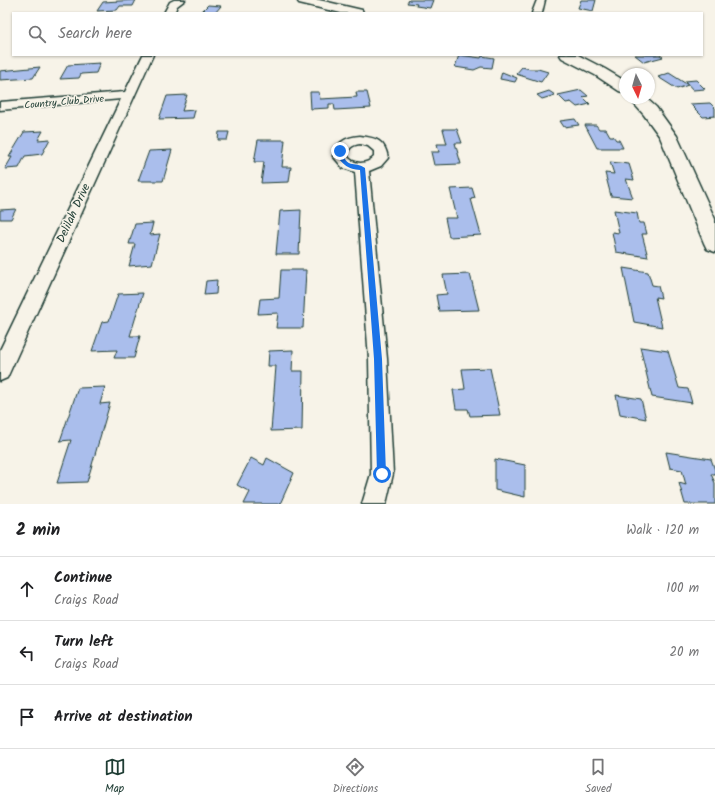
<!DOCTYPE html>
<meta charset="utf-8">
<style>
:root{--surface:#fff;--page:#f6f6f6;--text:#202124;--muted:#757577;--line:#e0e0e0;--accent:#1f3d34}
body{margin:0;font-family:Kalam,sans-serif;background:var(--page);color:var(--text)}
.compass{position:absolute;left:619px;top:68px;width:36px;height:36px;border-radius:50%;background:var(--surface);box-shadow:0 1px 3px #0004;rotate:175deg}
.stop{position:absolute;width:12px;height:12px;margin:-9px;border:3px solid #1a73e8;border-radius:50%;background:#fff}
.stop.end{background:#1a73e8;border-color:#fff;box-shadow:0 1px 4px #0008}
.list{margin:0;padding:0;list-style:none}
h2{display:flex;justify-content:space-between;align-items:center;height:52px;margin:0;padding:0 16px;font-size:17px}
h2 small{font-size:13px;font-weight:400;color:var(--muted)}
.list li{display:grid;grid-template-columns:26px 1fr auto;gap:12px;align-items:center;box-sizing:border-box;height:64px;padding:0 16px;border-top:1px solid var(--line)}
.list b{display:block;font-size:15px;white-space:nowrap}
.list p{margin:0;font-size:13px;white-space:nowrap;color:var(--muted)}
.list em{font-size:13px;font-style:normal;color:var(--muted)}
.icon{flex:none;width:22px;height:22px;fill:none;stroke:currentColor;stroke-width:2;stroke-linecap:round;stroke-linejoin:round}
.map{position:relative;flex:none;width:715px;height:504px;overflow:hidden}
.search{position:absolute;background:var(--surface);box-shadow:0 1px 3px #0004;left:12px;right:12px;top:12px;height:44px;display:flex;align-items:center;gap:10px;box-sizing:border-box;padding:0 14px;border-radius:0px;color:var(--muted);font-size:15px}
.sheet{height:244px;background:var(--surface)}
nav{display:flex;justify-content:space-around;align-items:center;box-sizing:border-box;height:56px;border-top:1px solid var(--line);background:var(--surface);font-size:11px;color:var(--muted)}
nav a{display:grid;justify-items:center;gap:2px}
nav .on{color:var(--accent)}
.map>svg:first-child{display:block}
</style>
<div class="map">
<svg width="715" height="504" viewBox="0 0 715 504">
<rect width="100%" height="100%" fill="#f7f3e8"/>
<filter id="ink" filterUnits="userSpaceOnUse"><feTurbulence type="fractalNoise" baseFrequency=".025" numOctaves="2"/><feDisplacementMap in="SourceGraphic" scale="8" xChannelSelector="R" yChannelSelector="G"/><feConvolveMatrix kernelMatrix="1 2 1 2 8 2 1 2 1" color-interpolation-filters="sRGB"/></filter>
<g filter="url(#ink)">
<!-- building -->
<g fill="#aabeec" stroke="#1f3d34">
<polygon points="136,0 133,6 120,6 117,10 97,11 103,2"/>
<polygon points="409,0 433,0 430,8 416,6 417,4 407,3"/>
<polygon points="581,0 596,0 593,11 578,8"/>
<polygon points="208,5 221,6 215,13 200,13"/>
<polygon points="459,55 481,58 482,56 494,58 492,68 481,67 474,70 455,67"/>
<polygon points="635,55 660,55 663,57 644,62"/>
<polygon points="100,63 96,73 81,74 79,78 60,79 68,65"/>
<polygon points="40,67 33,78 0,80 0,71"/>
<polygon points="522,67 530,69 538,69 548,72 541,82 516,74"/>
<polygon points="502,72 517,78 515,82 500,79"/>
<polygon points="669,73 688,85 677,89 658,77"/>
<polygon points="696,80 705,89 693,90 685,81"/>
<polygon points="581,90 588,96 583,97 590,104 577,107 571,102 566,103 558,95"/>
<polygon points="549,91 555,95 542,99 537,95"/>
<polygon points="310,92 319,92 320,99 357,97 356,92 367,92 371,108 335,110 334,104 329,104 329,108 311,109"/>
<polygon points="187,95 182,111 195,110 193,118 159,119 167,96"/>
<polygon points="710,103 715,108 715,116 703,117 690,104"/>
<polygon points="575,119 579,125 564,127 560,121"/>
<polygon points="585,125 596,125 599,129 606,129 610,136 613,136 616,140 619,140 623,148 597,148"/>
<polygon points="443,129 457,129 462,143 455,143 461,164 434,165 431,152 439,152 437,144 447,144"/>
<polygon points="43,131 38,140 50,139 42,154 25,156 19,168 5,169 12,157 9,157 24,132"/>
<polygon points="219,132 229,132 227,140 218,140"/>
<polygon points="258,140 285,140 282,167 291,167 289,182 261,183 264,162 254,162"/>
<polygon points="172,150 163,181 138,181 149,151"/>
<polygon points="610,162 629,164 634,180 626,179 633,198 611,196 605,173 614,174"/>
<polygon points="472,188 475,198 471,199 481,235 449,237 445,218 457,218 450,189"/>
<polygon points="16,209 11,219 0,219 0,210"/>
<polygon points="301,210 299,254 276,254 280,211"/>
<polygon points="614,210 637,213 639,223 644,223 647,234 642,234 648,257 616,252 612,232 619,233"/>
<polygon points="153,223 150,235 160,234 152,264 129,266 135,244 129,244 135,224"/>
<polygon points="623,268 648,272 652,285 658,286 661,298 655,297 662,327 634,322"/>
<polygon points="281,270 306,270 303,328 276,328 278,313 258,314 260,299 279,298"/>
<polygon points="470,274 479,310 439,311 436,295 447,294 443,275"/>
<polygon points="217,280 216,294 204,295 206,281"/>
<polygon points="143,293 130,336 140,336 134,358 114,358 117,350 92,351 102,322 109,321 118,294"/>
<polygon points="640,347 668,351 679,388 688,389 692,403 652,397"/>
<polygon points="293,350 292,371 303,371 302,430 271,431 276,366 268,366 269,351"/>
<polygon points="490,368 500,415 470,416 468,409 456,409 453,390 465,389 462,369"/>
<polygon points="105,387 100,404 110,403 87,482 57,483 71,440 60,441 78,388"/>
<polygon points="616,395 641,399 646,419 620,414"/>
<polygon points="666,452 711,459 715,470 715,474 711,474 715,483 715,504 685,504 679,483 686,485 682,470 670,468"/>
<polygon points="251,458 264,465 267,458 294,473 280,504 244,504 250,492 237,485"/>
<polygon points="495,459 525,465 525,497 495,490"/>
</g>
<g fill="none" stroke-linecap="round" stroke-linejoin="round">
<!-- street casing -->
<g stroke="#1f3d34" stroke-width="3">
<g id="street">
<polygon points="174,0 185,0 177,6 174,13 164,13 170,2"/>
<polygon points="537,0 545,0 542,13 532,13"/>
<polygon points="143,55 153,55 7,378 0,381 0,350 121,99 0,110 0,102 125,92"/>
<path d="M360,136C376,138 385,140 388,158L381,166L369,171L387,359L393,474L386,504H362L371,474L369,359L355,172L343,168L333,156C336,142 347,137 360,136ZM360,144L368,146L374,151V157C366,165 354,165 347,156C348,148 352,145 360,144Z"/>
</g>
</g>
<!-- secondary casing -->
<g stroke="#1f3d34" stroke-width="3">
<g id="secondary">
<polygon points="297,0 319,0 362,10 363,13 341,13 299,3"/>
<polygon points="560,55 578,55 605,69 625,81 625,93 619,91 595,75 562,58"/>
<polygon points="629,98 646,98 656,107 677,136 715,219 715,252 707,249 704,243 660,137 644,115"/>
</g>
</g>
<!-- street -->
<use href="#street" fill="#f7f3e8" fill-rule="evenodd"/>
<!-- secondary -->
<use href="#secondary" fill="#f7f3e8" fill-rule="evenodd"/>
</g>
</g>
<!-- route -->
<path fill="#1a73e8" d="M338,149H342C346,171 354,160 365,168L382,359L386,474L385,477L382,479L378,477L377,474L374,359L360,170C348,169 343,165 337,156Z"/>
<g text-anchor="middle" stroke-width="3" stroke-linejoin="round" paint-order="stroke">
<!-- far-street labels -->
<g font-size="10" fill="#1f3d34" stroke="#f7f3e8">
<text transform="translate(64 101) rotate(-5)" y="4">Country Club Drive</text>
</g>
<!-- street labels -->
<g font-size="12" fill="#1f3d34" stroke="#f7f3e8">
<text transform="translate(73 213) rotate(-65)" y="4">Delilah Drive</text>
</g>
</g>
</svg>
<svg class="compass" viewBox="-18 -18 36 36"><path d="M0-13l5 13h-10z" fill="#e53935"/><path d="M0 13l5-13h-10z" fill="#757577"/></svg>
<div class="stop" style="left:382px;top:474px"></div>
<div class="stop end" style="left:340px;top:151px"></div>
<div class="search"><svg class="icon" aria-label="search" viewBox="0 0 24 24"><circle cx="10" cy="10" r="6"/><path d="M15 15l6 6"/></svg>Search here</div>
</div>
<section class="sheet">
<h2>2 min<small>Walk · 120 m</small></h2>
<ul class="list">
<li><svg class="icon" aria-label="ahead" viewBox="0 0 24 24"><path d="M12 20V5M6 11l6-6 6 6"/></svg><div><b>Continue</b><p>Craigs Road</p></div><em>100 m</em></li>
<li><svg class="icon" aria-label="left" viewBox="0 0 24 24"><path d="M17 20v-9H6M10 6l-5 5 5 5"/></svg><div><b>Turn left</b><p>Craigs Road</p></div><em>20 m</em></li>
<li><svg class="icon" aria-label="arrive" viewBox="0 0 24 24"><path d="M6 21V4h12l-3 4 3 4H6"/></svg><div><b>Arrive at destination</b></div></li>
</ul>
</section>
<nav>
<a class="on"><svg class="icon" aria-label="map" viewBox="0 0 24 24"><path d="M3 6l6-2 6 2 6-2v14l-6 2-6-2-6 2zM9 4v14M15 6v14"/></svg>Map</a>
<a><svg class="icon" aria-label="directions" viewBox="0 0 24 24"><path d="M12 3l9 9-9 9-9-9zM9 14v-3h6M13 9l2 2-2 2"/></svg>Directions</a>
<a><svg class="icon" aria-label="saved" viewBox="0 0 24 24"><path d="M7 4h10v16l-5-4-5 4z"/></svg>Saved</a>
</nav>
